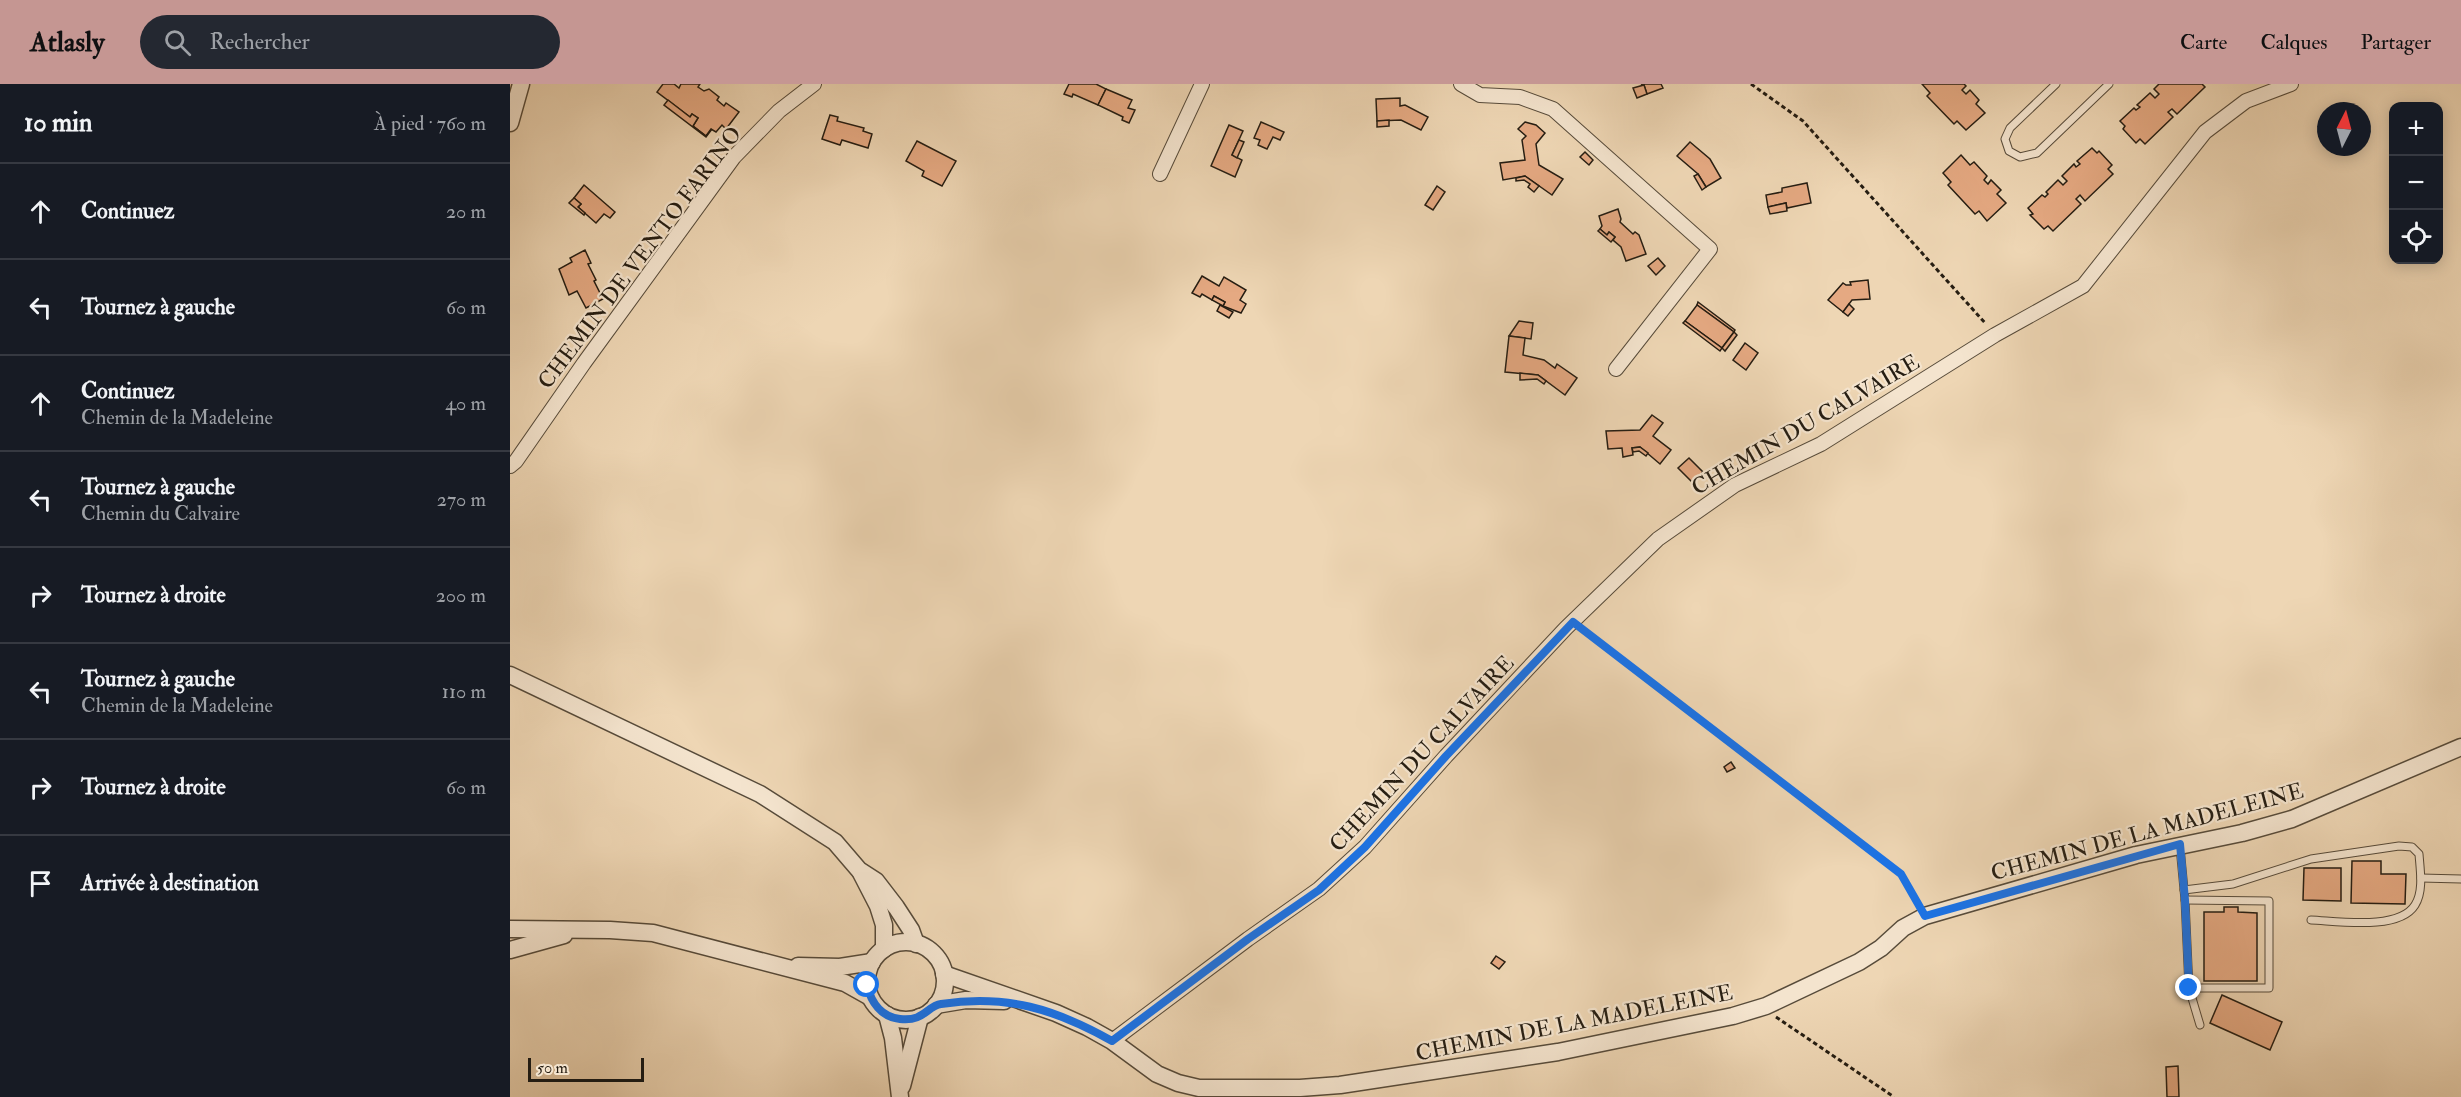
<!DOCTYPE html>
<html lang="fr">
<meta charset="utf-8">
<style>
:root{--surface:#171b24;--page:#242831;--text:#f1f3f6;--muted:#9ea1a6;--line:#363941;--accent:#c59692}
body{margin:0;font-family:"IM FELL Double Pica",serif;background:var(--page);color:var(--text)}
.controls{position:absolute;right:18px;top:18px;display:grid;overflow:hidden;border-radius:12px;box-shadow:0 3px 15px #0003}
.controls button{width:54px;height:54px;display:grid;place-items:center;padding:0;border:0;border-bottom:2px solid var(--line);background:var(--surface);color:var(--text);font:30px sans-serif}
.compass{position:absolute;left:1807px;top:18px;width:54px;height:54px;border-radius:50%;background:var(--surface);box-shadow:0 3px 15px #0003;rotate:6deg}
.scale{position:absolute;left:18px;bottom:15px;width:116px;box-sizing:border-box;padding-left:6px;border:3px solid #251d12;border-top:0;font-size:16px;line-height:21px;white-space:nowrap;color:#251d12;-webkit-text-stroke:4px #f4e4ce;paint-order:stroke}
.stop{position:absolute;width:18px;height:18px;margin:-14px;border:4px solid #1a73e8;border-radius:50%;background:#fff}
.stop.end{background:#1a73e8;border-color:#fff;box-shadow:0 2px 6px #0008}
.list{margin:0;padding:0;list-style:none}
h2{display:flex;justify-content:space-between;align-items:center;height:78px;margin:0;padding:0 24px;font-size:26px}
h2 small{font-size:20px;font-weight:400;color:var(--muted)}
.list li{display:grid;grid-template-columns:39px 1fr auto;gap:18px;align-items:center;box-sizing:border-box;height:96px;padding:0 24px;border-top:2px solid var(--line)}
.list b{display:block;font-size:22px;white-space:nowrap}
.list p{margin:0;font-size:20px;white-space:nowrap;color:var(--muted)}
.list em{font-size:20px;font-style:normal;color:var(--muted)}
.icon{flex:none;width:33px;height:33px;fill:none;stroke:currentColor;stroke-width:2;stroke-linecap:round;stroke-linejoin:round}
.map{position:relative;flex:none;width:1951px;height:1013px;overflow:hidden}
header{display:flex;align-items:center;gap:36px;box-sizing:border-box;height:84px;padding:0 30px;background:var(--accent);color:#111}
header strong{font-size:28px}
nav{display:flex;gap:33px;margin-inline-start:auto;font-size:21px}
.search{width:420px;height:54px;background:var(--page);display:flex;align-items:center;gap:15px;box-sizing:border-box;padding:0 21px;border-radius:33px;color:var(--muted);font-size:22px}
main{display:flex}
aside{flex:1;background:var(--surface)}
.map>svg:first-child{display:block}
</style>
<header>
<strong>Atlasly</strong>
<div class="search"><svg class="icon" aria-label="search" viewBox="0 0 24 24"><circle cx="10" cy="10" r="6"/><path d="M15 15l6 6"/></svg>Rechercher</div>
<nav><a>Carte</a><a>Calques</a><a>Partager</a></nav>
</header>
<main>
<aside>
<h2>10 min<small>À pied · 760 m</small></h2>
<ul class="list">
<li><svg class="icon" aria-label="ahead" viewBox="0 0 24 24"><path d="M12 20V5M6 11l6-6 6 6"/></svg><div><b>Continuez</b></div><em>20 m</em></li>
<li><svg class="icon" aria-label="left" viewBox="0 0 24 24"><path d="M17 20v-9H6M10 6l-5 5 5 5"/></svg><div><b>Tournez à gauche</b></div><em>60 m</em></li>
<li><svg class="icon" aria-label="ahead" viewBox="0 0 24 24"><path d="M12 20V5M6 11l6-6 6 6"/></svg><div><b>Continuez</b><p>Chemin de la Madeleine</p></div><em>40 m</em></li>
<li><svg class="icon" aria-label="left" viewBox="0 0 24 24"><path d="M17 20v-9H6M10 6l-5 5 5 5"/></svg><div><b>Tournez à gauche</b><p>Chemin du Calvaire</p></div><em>270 m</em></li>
<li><svg class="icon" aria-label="right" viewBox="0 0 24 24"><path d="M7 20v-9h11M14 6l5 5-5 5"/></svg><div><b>Tournez à droite</b></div><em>200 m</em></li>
<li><svg class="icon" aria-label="left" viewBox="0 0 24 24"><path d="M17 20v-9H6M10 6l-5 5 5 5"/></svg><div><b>Tournez à gauche</b><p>Chemin de la Madeleine</p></div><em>110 m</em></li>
<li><svg class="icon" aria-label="right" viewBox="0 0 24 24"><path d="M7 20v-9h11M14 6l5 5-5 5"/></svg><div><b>Tournez à droite</b></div><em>60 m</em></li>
<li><svg class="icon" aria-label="arrive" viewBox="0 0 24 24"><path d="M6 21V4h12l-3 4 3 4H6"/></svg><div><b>Arrivée à destination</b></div></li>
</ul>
</aside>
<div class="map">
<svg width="1951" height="1013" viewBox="0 0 1951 1013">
<rect width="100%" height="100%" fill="#eed6b4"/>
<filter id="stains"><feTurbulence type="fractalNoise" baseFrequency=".00333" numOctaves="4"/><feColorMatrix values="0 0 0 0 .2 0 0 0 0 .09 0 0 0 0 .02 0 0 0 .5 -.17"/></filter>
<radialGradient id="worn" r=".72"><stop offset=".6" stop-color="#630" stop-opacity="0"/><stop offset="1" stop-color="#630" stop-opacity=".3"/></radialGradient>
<!-- building -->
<g fill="#e5a982" stroke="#251d12" stroke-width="1.5">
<polygon points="153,0 164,0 169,4 171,0 190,0 188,3 194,7 199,5 209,13 207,16 214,22 216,19 229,28 216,45 212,41 206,48 201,45 196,52 183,42 188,34 182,30 180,33 147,8"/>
<polygon points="559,0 586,0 596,5 588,21 563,10 562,13 554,10"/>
<polygon points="1131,0 1151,0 1153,4 1137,10 1134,1"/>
<polygon points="1412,0 1454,0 1456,2 1452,6 1456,10 1460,6 1469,16 1466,20 1475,29 1456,46 1447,37 1444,40 1417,12 1420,9"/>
<polygon points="1649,0 1692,0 1695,3 1667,30 1662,25 1658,28 1663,33 1635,60 1630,55 1626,59 1613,45 1615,42 1610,37 1624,24 1626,26 1630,23 1627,21 1640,9 1645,14 1649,10 1644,5"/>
<polygon points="1134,1 1137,10 1127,14 1123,4"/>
<polygon points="596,5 622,16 618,24 625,26 619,39 612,36 613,33 588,21"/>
<polygon points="890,14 890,22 895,21 918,33 911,46 891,36 867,37 866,15"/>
<polygon points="158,16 180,33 182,30 188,34 183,42 196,52 202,45 196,53 154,21"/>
<polygon points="320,31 328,33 327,37 354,44 353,47 362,50 358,64 332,56 330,61 312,55"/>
<polygon points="879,36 879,42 867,43 867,37"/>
<polygon points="751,38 774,48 770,56 763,53 757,65 748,61 750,56 744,54"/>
<polygon points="1015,38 1026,41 1035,49 1026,60 1029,81 1053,95 1042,111 1015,92 993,96 990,79 1015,76 1012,56 1016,52 1008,45"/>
<polygon points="719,41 733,47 722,71 732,76 725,93 701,82"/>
<polygon points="729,56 734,58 727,74 722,71"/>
<polygon points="407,57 446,77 432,102 412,92 414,87 396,77"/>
<polygon points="1180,58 1200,75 1211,94 1196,103 1188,90 1167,72"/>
<polygon points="1582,64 1587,69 1589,67 1602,81 1598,85 1603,90 1575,117 1570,111 1566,115 1571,120 1543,147 1538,142 1534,145 1520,131 1523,130 1518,124 1532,111 1535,113 1538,110 1536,108 1548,96 1553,101 1557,97 1552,92 1564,80 1566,83 1570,80 1567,77"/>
<polygon points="1075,68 1083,76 1079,81 1070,73"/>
<polygon points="1451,71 1460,81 1464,78 1477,92 1474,96 1478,100 1481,96 1491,106 1487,110 1496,119 1477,137 1469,127 1465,130 1438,101 1441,98 1433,89"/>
<polygon points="1188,90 1196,103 1192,106 1184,92"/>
<polygon points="1015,92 1029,102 1024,108 1018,103 1020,100 1014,96 1006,97 1006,94"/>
<polygon points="1297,99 1301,119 1277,124 1276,119 1258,123 1256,111 1272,108 1272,104"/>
<polygon points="74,101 105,128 100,134 94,130 86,139 68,123 71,120 64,114"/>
<polygon points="927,102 935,108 923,126 915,121"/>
<polygon points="64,114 71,120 68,123 75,129 74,131 59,119"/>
<polygon points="1276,119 1277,127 1260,130 1258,123"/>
<polygon points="1108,125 1111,135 1110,138 1123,150 1125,148 1129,151 1136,170 1116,177 1111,163 1103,156 1105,153 1099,148 1097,151 1090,145 1092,142 1089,132"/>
<polygon points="1090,145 1097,151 1099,148 1105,153 1101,158 1088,147"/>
<polygon points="75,166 81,179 78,180 86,196 84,197 93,215 76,224 67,207 59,211 49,185 62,178 60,174"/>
<polygon points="1148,174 1155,182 1146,191 1138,182"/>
<polygon points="692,192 709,202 714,193 736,206 730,216 736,220 731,229 713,222 715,218 704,212 702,216 692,210 690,213 682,209"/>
<polygon points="1358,196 1360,215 1342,216 1333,228 1318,216 1333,199 1336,201 1341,201 1340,198"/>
<polygon points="704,212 715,218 713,222 702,216"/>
<polygon points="1188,218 1225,246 1224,248 1187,221"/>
<polygon points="1339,220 1344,225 1338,232 1333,228"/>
<polygon points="710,221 723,228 719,234 707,227"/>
<polygon points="1187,221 1224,248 1212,264 1175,237"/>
<polygon points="1009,237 1023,239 1021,255 999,252"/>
<polygon points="1175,237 1212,264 1210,267 1173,239"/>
<polygon points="1224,248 1227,251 1215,267 1212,264"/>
<polygon points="999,252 1015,254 1013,271 1034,276 1045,284 1047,280 1067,294 1055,311 1028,291 995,288"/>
<polygon points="1235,259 1248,269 1236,286 1223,276"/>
<polygon points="1010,289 1028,291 1036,297 1034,300 1027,295 1010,296"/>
<polygon points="1142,331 1153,339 1143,352 1161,366 1150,380 1130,363 1122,364 1123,371 1113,373 1112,364 1098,365 1096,347 1130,346"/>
<polygon points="1130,363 1138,369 1136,372 1129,367 1123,368 1122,364"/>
<polygon points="1179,374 1193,388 1182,398 1168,384"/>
<polygon points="1221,678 1225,684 1217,688 1214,683"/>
<polygon points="1842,777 1871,777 1871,790 1896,790 1895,820 1841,819"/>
<polygon points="1794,784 1831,784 1831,817 1793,816"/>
<polygon points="1714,823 1728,823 1728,828 1747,829 1747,897 1694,897 1694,828 1714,828"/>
<polygon points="986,872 995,878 989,885 981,879"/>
<polygon points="1712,911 1772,938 1760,966 1700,939"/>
<polygon points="1668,982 1669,1013 1657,1013 1656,983"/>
</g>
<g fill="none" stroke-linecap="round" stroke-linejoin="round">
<!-- service casing -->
<g stroke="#574b3a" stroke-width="9">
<g id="service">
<polyline points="1546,0 1500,44 1495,55 1499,67 1510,73 1527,69 1599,0"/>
<polyline points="1670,763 1675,816 1679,904 1690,941"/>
<polyline points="1911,794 1951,795"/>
<path d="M1674,806L1723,800L1801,775L1889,762L1902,763L1909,770C1910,785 1914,807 1905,821C1889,847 1827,837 1801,836"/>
<polyline points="1675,816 1759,817 1759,904 1679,904"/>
</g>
</g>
<!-- minor casing -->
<g stroke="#574b3a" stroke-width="16">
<g id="minor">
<polyline points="951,0 970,11 1010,13 1043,25 1200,165 1106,285"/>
<polyline points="650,90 692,0"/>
<polyline points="0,382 6,377 74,279 224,73 269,27 304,0"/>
<polyline points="602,957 738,855 809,805 855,763 936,672 1056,544 1148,455 1225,401 1311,360 1485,251 1573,202 1695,48 1736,17 1781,0"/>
</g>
</g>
<!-- tertiary casing -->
<g stroke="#574b3a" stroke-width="19">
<g id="tertiary">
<polyline points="0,39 11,0"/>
<polyline points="0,591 250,710 325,758 349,786 366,797 386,823 401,846 406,860"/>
<polyline points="351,789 368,822 374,841 374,865"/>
<polyline points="0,845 100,846 143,849 335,899 360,913"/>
<circle cx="396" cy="897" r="39"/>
<polyline points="0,866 54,851"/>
<polyline points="288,882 330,883 362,878"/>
<polyline points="434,890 546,929 577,943 602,957 647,990 668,999 689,1004 790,1004 830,1001 1048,968 1223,932 1256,922 1349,878 1371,864 1393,844 1415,832 1626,771 1732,749 1782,735 1951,663"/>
<polyline points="426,921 456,916 494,917"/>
<polyline points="377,931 383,954 390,1013"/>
<polyline points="392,1002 410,933"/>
</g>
</g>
<!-- path -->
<g stroke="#251d12" stroke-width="3" stroke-dasharray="4.5 3" stroke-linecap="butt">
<polyline points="1241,0 1293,37 1476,240"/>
<polyline points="1074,547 1391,790 1409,819"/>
<polyline points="1266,933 1384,1013"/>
</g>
<!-- service -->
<use href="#service" stroke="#f4e4ce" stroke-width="7"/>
<!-- minor -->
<use href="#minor" stroke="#f4e4ce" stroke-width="14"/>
<!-- tertiary -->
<use href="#tertiary" stroke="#f4e4ce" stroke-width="16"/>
</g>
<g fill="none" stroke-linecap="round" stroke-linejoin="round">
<!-- route -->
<path stroke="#1a73e8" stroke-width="8" d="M357,901C361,918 371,933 390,935C414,938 417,922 431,920C497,910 545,925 602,957L738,855L809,806L855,763L936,672L1063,538L1391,790L1415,832L1670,760L1675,816L1679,904"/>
</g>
<g text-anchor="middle" stroke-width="4.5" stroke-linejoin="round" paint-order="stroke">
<!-- street labels -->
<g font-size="22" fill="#251d12" stroke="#f4e4ce">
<text transform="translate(129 173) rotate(-53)" y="8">CHEMIN DE VENTO FARINO</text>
<text transform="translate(1295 340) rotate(-30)" y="8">CHEMIN DU CALVAIRE</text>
<text transform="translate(911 669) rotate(-47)" y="8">CHEMIN DU CALVAIRE</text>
<text transform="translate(1637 747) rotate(-15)" y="8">CHEMIN DE LA MADELEINE</text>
<text transform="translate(1064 938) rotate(-11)" y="8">CHEMIN DE LA MADELEINE</text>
</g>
</g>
<rect width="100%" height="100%" filter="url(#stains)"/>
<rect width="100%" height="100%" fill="url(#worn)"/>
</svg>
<div class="controls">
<button>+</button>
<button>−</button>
<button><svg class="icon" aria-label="locate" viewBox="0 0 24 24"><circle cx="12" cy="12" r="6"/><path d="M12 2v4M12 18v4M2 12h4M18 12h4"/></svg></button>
</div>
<svg class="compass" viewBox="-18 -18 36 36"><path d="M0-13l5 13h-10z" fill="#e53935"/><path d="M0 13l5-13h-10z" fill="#9ea1a6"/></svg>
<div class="scale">50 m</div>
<div class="stop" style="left:357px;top:901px"></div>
<div class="stop end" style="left:1679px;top:904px"></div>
</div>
</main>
